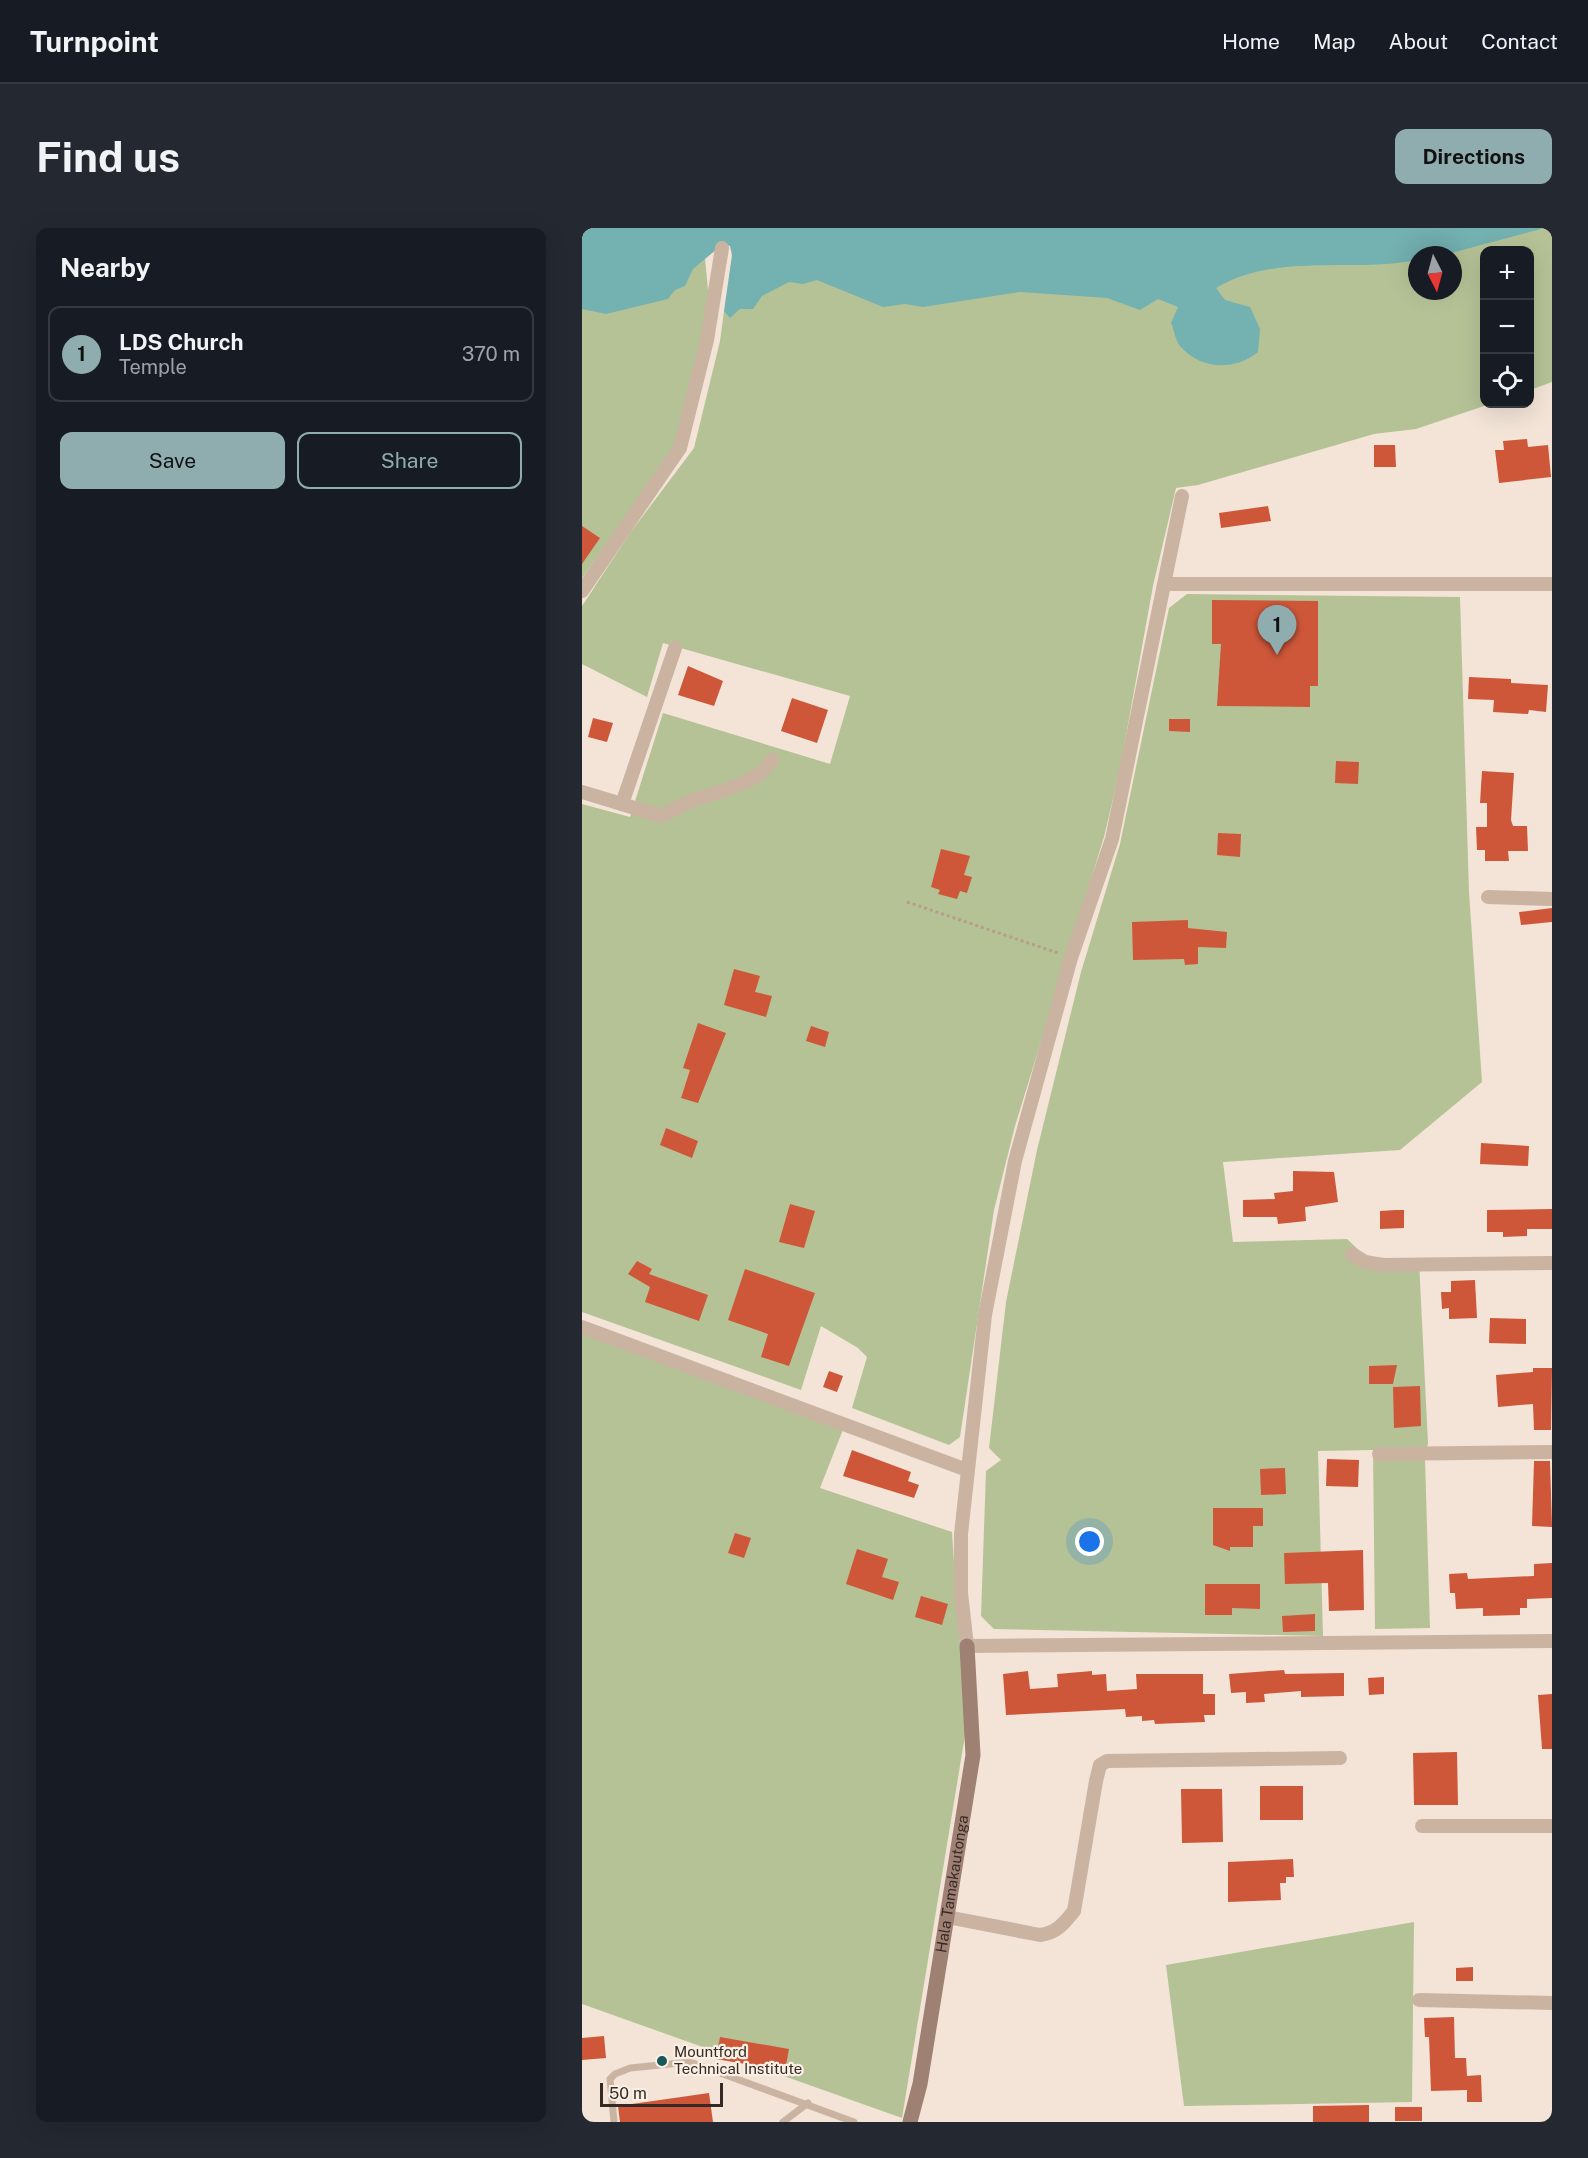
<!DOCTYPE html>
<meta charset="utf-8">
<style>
:root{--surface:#171b24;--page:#242831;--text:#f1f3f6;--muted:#9ea1a6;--line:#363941;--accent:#8fadaf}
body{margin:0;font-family:"Public Sans",sans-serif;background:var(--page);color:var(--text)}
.controls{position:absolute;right:18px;top:18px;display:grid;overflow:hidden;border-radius:12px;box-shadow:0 6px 24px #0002}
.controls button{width:54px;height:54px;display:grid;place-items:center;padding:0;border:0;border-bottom:2px solid var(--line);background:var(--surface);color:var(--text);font:30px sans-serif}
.compass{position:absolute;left:826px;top:18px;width:54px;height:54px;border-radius:50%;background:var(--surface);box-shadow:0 6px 24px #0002;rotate:174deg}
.scale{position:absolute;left:18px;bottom:15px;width:123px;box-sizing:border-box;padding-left:6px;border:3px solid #352a25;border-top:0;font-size:16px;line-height:21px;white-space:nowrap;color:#352a25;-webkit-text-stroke:4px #faefe3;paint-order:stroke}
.you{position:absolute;left:508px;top:1314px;width:21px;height:21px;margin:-15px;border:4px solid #fff;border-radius:50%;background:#1a73e8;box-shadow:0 0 0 9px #1a73e833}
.badge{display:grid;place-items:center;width:39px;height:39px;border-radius:50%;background:var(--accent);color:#111;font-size:20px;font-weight:700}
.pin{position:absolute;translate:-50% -50px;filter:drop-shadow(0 2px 3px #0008)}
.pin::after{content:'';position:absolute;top:32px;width:21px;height:18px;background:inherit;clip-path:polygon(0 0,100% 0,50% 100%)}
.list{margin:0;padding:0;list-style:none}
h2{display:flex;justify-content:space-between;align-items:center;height:78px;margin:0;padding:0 24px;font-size:26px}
h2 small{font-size:20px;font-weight:400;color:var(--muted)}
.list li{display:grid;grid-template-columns:39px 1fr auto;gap:18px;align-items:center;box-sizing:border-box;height:96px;margin:0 12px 12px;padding:0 12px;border:2px solid var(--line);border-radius:12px}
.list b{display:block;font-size:22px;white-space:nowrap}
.list p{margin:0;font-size:20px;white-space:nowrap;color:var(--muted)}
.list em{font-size:20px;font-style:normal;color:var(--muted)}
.actions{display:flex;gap:12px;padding:18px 24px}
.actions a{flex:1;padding:14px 0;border:2px solid var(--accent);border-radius:12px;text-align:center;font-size:21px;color:var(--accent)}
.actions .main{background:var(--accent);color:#111}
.icon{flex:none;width:33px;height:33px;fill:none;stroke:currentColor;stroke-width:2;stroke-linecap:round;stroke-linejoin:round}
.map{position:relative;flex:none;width:970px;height:1894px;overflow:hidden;border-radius:12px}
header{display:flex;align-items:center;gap:36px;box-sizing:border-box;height:84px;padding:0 30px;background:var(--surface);border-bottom:2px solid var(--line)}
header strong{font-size:28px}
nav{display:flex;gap:33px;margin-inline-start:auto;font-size:21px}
.intro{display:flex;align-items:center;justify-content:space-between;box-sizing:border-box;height:144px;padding:0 36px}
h1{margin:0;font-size:42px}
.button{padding:15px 27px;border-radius:12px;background:var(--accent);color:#111;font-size:21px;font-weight:700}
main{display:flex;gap:36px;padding:0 36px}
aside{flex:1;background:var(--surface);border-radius:12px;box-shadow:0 6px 24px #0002}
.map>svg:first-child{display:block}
</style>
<header>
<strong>Turnpoint</strong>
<nav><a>Home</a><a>Map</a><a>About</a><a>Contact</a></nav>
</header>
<div class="intro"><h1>Find us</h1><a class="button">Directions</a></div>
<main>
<aside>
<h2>Nearby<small></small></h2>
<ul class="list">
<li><span class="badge">1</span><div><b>LDS Church</b><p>Temple</p></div><em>370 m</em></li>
</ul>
<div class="actions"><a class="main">Save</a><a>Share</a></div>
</aside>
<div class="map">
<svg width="970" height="1894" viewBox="0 0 970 1894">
<rect width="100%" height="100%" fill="#f3e4d7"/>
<!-- green -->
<g fill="#b5c296" fill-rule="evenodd">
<path d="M480,0H970V154L948,162V22H903V176H908L834,201L792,206L616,257L594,260L571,358L538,541L522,609L433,898L412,982L378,1209L367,1217L270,1180L285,1129L276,1120L239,1098L219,1162L0,1084V576L48,589L81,485L248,536L268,468L81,415L65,469L0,436V378L48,305L112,220L138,113L142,83L166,37ZM835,27H871V63H835Z"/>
<polygon points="0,29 123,30 127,73 94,220 0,350"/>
<polygon points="605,366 878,369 887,664 900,854 818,922 641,934 651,1014 765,1011 785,1030 837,1033 846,1215 843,1231 848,1400 793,1401 791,1222 736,1223 741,1408 412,1401 399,1388 404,1243 419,1232 407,1220 424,1074 455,922 499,744 538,616 587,380"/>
<polygon points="0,1105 262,1199 238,1260 370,1304 377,1407 387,1483 320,1890 0,1776"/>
<polygon points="832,1694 830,1874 602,1878 584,1737"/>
</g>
<!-- water -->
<path fill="#74b1b1" d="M0,0H963L862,27H835V32C770,45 695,24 634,60L643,72L668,79L678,101L676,124C653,143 618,142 598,118C593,112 592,101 589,95L596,79L576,71L558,82L525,70L438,64L341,79L323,76L301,79L235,52L221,56L207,54L180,68L171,81H158L148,90L142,83L150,27L148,18L141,16L111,41L103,58L93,62L86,71L24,86L0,81Z"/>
<!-- building -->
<g fill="#ce5739">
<polygon points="945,211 946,219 966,217 969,249 917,255 913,222 922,222 921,213"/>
<polygon points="792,217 813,217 814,239 792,239"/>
<polygon points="686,278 689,293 639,300 637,285"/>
<polygon points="0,298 18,310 0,336"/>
<polygon points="630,372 736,373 736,458 728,458 728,479 635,478 639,416 630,416"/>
<polygon points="106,438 141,453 132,478 96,467"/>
<polygon points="887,449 929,451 929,455 966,457 964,484 947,482 946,486 911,484 912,472 886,471"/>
<polygon points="210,470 246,482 235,515 199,503"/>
<polygon points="11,490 31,495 25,514 6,509"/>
<polygon points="587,491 608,491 608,504 587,503"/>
<polygon points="754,533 777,534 776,556 753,555"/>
<polygon points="900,543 932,545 929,592 931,598 945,598 946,623 926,623 927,633 903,633 903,622 895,622 894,599 905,599 905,575 898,575"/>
<polygon points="636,605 659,606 658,629 635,627"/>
<polygon points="359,621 388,628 382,647 390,649 385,665 378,663 375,671 356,666 358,662 349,659"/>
<polygon points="970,680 970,694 939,697 937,684"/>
<polygon points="606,692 606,700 645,704 644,720 616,719 616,736 603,737 602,731 551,732 550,694"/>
<polygon points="152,741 178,748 173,764 190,768 184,789 142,777"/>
<polygon points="116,795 144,805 116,875 99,870 108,842 101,840"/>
<polygon points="229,798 247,804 243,819 224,813"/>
<polygon points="84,900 116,913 110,930 78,917"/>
<polygon points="899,915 947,918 946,938 898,936"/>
<polygon points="711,943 752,944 756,974 723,979 724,993 696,996 695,989 661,989 661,972 693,971 692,965 711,963"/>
<polygon points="208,976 233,983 222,1020 197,1014"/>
<polygon points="970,981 970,1001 945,1001 945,1008 921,1009 921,1004 905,1004 905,982"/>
<polygon points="814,982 822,982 822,1000 798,1001 798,983"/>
<polygon points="55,1033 70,1041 67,1046 126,1067 117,1093 63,1074 68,1059 46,1046"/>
<polygon points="163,1041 233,1065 207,1138 179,1129 186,1106 146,1092"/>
<polygon points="893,1052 895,1090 867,1091 867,1080 860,1081 859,1064 869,1064 869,1053"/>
<polygon points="908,1090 944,1091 944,1116 907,1115"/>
<polygon points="815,1137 811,1156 787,1156 787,1138"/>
<polygon points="951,1140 970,1140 969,1202 952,1202 951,1176 916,1179 914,1147 951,1144"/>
<polygon points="247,1143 261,1148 255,1164 241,1159"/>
<polygon points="838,1158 839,1198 812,1200 811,1159"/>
<polygon points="270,1222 329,1244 326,1253 337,1257 332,1270 261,1248"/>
<polygon points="745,1231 777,1232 776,1259 744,1258"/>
<polygon points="952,1233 968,1233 970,1299 950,1298"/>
<polygon points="703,1240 704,1266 679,1267 678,1241"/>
<polygon points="631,1280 681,1280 681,1298 671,1298 671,1319 648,1319 648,1323 631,1317"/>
<polygon points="153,1305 169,1310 162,1330 146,1325"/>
<polygon points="275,1321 306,1331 300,1349 317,1354 311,1372 264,1356"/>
<polygon points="781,1322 782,1382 747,1383 746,1355 703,1356 702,1325"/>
<polygon points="970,1335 970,1370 945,1371 945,1380 938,1380 938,1387 901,1388 901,1380 874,1381 873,1365 868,1365 867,1346 885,1345 886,1351 952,1348 952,1336"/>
<polygon points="623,1356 678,1356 678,1381 650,1380 650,1387 623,1387"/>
<polygon points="339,1368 366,1376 360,1397 333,1389"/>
<polygon points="733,1386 733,1403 701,1404 700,1388"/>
<polygon points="702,1442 703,1446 762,1445 762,1468 719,1469 719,1463 682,1466 683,1474 664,1475 664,1464 649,1465 647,1446"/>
<polygon points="446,1443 448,1461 476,1459 475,1446 510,1443 510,1447 524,1446 525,1463 555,1461 554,1446 621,1446 621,1466 633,1466 633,1487 622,1487 623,1494 573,1496 572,1492 560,1493 560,1488 544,1489 543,1481 424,1487 421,1446"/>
<polygon points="802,1449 802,1466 787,1467 786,1450"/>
<polygon points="970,1466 970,1521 960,1521 956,1467"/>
<polygon points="875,1524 876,1577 832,1577 831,1525"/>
<rect x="678" y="1558" width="43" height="34"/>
<polygon points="599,1561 640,1561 641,1614 600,1615"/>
<polygon points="711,1631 712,1649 704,1649 704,1655 698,1655 699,1672 646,1674 646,1634"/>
<polygon points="891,1739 891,1753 874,1753 874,1740"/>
<polygon points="872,1789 873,1830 884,1830 885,1848 899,1847 900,1874 885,1874 885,1862 849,1863 847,1809 843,1809 842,1790"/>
<polygon points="22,1808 24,1830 0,1832 0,1810"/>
<polygon points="138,1809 207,1821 203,1843 134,1831"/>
<polygon points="127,1865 131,1894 38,1894 36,1878"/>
<polygon points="787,1877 787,1894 731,1894 731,1878"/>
<rect x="813" y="1879" width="27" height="14"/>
</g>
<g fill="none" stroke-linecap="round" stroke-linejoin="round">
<!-- path -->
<polyline stroke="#b79d8d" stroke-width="3" stroke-dasharray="3 3" stroke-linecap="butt" points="325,674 476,725"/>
<!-- lane -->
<g stroke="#cbb3a2" stroke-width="7">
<polyline points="32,1894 28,1851 33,1846 48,1840 108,1834 272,1894"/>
<polyline points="201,1894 226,1875"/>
</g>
<!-- street -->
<g stroke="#cbb3a2" stroke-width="14">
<polyline points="600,268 530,611 489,730 433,933 403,1087 379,1306 379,1365 385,1418 970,1413"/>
<polyline points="582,356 970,356"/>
<polyline points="0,363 98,220 125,112 140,20"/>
<path d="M0,564L79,588C90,583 101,576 112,572C137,563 176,556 190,532"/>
<polyline points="40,576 93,420"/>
<polyline points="906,669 970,671"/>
<polyline points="770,1026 783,1034 801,1037 970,1035"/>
<polyline points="0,1099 385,1242"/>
<polyline points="797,1226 970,1224"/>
<polyline points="840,1598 970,1598"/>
<path d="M365,1689L458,1707C475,1705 481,1696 492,1683L514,1553L518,1537L525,1533L758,1530"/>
<polyline points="837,1772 970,1775"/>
</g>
<!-- secondary -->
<path stroke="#9f8174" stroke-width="15" id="s1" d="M328,1894L338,1856L391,1527L385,1418"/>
</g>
<!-- markers -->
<circle fill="#185859" stroke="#faefe3" stroke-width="2" cx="80" cy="1833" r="6"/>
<g text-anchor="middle" stroke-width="4.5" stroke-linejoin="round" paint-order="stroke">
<!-- street labels -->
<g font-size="15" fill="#352a25" stroke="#faefe3">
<text dy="5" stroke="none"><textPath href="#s1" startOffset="242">Hala Tamakautonga</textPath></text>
</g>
<!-- poi labels -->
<g font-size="15" fill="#352a25" stroke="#faefe3" text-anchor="start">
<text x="92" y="1829">Mountford<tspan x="92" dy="17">Technical Institute</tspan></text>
</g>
</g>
</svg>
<div class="controls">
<button>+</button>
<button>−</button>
<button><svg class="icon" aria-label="locate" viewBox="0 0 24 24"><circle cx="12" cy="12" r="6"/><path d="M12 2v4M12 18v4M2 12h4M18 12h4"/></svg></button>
</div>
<svg class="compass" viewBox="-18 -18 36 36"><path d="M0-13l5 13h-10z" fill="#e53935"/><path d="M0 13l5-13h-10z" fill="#9ea1a6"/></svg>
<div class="scale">50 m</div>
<div class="you"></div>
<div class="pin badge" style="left:695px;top:427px">1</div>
</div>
</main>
